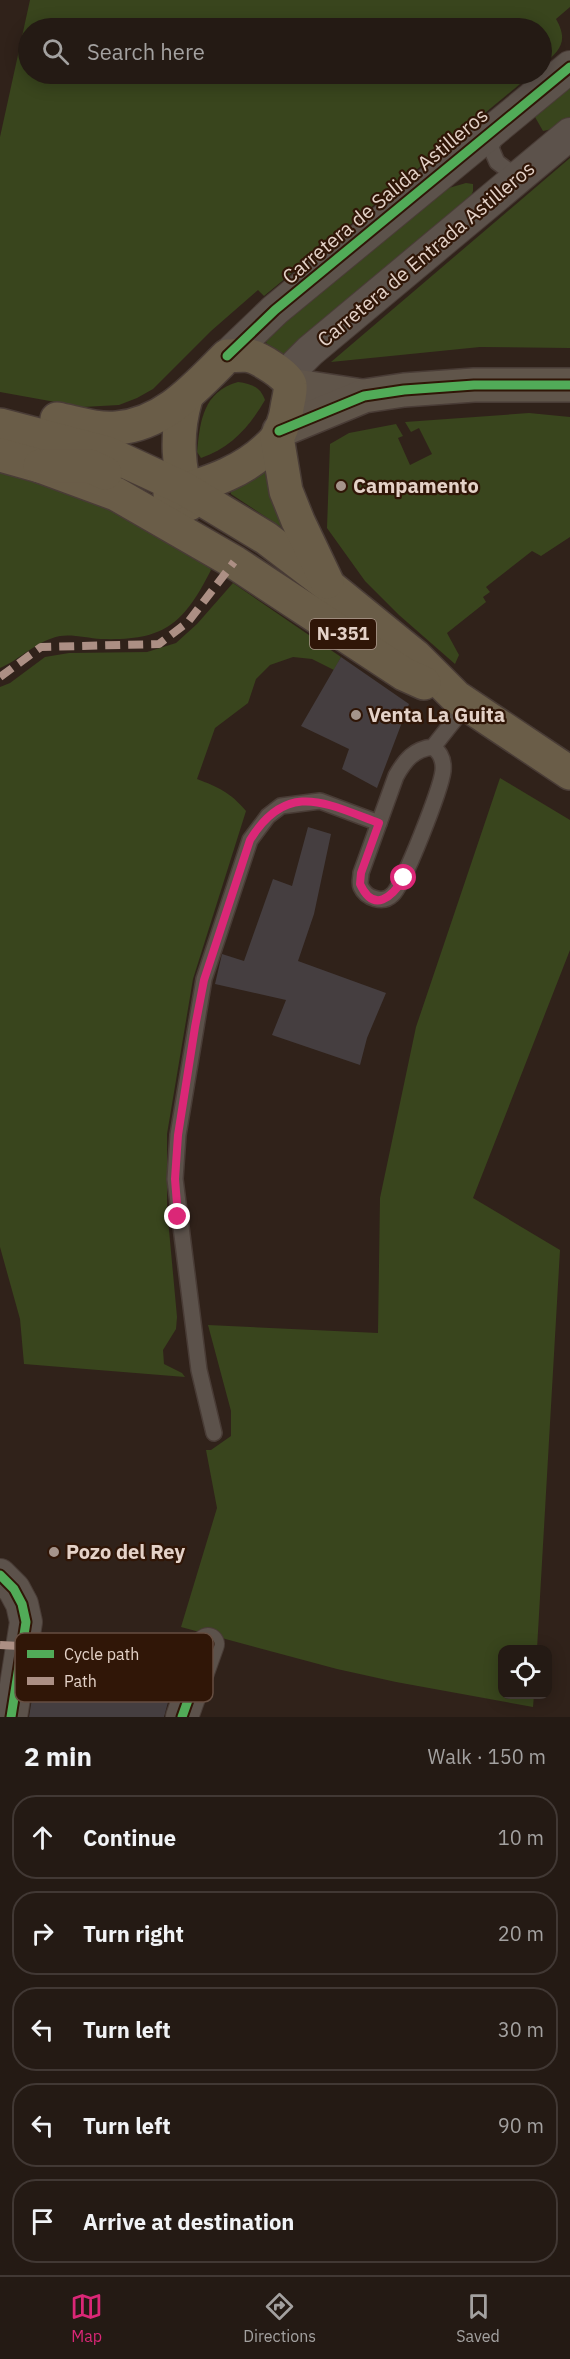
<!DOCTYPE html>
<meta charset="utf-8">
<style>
:root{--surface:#241a14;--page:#2c231d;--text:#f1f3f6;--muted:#a3a1a0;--line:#413834;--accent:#db2777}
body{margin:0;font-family:"IBM Plex Sans",sans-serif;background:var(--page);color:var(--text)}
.controls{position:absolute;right:18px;bottom:18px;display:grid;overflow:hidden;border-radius:12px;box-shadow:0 3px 15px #0003}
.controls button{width:54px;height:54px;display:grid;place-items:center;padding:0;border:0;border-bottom:2px solid var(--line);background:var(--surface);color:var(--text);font:30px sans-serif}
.stop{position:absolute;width:18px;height:18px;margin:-14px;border:4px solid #db2777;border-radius:50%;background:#fff}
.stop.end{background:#db2777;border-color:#fff;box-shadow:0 2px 6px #0008}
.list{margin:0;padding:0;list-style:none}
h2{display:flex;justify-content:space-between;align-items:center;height:78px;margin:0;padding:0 24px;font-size:26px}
h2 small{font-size:20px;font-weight:400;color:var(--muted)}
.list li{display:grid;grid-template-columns:39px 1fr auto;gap:18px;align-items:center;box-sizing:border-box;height:84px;margin:0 12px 12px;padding:0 12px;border:2px solid var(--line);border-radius:24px}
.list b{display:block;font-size:22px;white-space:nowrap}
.list em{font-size:20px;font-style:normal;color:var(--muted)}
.icon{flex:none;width:33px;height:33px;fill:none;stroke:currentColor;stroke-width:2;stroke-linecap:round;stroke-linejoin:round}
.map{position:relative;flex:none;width:570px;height:1717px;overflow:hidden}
.search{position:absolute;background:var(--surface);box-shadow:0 3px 15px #0003;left:18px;right:18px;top:18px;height:66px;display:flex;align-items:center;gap:15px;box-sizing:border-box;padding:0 21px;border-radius:33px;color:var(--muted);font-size:22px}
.sheet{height:558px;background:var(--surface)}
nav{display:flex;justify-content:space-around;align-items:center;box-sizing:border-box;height:84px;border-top:2px solid var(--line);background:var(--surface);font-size:16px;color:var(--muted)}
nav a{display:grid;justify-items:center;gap:3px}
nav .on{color:var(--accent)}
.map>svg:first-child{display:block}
</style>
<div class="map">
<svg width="570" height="1717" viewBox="0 0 570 1717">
<rect width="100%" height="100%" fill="#30221a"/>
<!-- green -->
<g fill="#39451d">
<path d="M30,0H570V7L556,19C569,42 560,50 542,66V28H28V74H532L264,296L258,290L211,331L153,389L137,398L119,405L83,407L0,392V137Z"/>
<polygon points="570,83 570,117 557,128 543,131 535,117"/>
<polygon points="570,158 570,348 480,347 331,362"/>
<polygon points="466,183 473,184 473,191 467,206 287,355 278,356 267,346 266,341 268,336 442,190"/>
<path d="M238,382C251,384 260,386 265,400C250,426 231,448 201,458L197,452C200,421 203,392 238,382Z"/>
<polygon points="529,413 570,417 570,537 541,556 532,551 486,587 490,592 483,597 486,602 447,633 459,655 455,664 399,615 365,581 327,528 330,444 349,433 396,424 403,436 398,438 410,465 432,454 419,428 411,432 405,422"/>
<polygon points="264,468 269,491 285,525 281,527 231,494 231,489"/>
<path d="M0,471L68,494L145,524L207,563L211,570C183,625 164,641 101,639C88,638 72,634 60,636C36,641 21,659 0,668Z"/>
<path d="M233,583L341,657L334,670L312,659L293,657L270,665L256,679L248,703L215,728L197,779C218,787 230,792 246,811L193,979L167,1134V1208L177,1317L176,1329L163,1350L164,1364L182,1373L185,1377L24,1364L20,1319L0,1247V687L10,683L45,657L69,653L147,652L176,643L197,624Z"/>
<polygon points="500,778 570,820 570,950 473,1198 560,1250 537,1649 502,1650 502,1694 534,1695 533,1707 396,1682 337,1669 181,1627 217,1508 206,1450 211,1450 231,1436 231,1411 208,1325 378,1333 380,1198 416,1027"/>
</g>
<!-- building -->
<g fill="#453e40">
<polygon points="341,657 409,704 377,788 342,769 349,749 301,726"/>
<polygon points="308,827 331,834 314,914 298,961 386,993 367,1038 360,1065 272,1035 286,1000 215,984 222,954 244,961 273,879 292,886"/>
<polygon points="39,1655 96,1675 95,1679 168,1702 164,1717 29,1717"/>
</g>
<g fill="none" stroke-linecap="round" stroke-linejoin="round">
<!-- lane casing -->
<g stroke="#493c36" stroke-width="18">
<g id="lane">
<polyline points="496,134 491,148 497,162 509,171 523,167"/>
<path d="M433,747C441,753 444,761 443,771C441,788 404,885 392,895C383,904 366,898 361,887C359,883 361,878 361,873L396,776C405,760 414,749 433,747L467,704"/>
<polyline points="214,1433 199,1370 175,1179 178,1135 204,979 250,840 268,816 281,806 320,801 379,823"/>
</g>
</g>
<!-- street casing -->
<g stroke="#493c36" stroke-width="34">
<g id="street">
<polyline points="227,356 275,310 570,67"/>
<polyline points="288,380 296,365 310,351 570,134"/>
<polyline points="0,1575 14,1589 22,1604 26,1622 11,1717"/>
<polyline points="182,1717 208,1644"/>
</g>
</g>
<!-- secondary casing -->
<g stroke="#493c36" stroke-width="36">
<g id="secondary">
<polyline points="290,385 362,396"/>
<polyline points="279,431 364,396 404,390 474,385 570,385"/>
</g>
</g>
<!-- highway casing -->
<g stroke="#493c36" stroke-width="36">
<g id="highway">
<path d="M186,398C175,435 178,468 189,504"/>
<path d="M57,419C77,423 97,430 117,428C164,424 195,388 227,356C234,356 243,354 250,356C259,358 289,376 290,385C291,392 288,401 287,408C286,417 281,432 276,439C248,471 209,483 170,494"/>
<polyline points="0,425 107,453 185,489 266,538 329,586 415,656 456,697 570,773"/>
<polyline points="277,437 286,491 298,521 327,582"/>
<polyline points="0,455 40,466 116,494 234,562 404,674 424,683"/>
<polyline points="40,466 90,466 105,473"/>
</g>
</g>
<!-- lane -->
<use href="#lane" stroke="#5c524b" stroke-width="15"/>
<!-- street -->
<use href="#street" stroke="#5c524b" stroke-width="32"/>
<!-- secondary -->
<use href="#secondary" stroke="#60554a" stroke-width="33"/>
<!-- highway -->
<use href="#highway" stroke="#6a5d48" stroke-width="33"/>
<!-- quiet -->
<g stroke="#ac8f84" stroke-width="8" stroke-dasharray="15 8" stroke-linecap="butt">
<polyline points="0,677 41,647 159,644 188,622 234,562"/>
<polyline points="0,1645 21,1646"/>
</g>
<!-- cycleway casing -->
<g stroke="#301607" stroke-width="13">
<g id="cycleway">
<polyline points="227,356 275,310 570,67"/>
<polyline points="279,431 364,396 404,390 474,385 570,385"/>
<polyline points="0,1575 14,1589 22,1604 26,1622 11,1717"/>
<polyline points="182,1717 208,1644"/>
</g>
</g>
<!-- cycleway -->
<use href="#cycleway" stroke="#51ab58" stroke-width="9"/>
</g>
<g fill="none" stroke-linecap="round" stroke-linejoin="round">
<!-- route -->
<path stroke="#db2777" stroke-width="8" d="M178,1217L175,1179L178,1135L195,1027L204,980L250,840C287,780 325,803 379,823L361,873L360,884C374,914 392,897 404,878"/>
</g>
<!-- markers -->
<g fill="#a5948b" stroke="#301607" stroke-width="2">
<circle cx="341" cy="486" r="6"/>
<circle cx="356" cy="715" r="6"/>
<circle cx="54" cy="1552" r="6"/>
</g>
<g text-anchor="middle" stroke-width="4.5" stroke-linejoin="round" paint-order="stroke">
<!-- shield labels -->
<rect fill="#301607" stroke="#ae9a8e" stroke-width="1.5" x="310" y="619" width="66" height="30" rx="4.5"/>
<g font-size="18" font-weight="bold" fill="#e4d2c8">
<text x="343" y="640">N-351</text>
</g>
<!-- street labels -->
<g font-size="20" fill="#e4d2c8" stroke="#301607">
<text transform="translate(385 196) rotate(-40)" y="7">Carretera de Salida Astilleros</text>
<text transform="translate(426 254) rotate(-40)" y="7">Carretera de Entrada Astilleros</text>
</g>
<!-- poi labels -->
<g font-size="20" font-weight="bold" fill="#e4d2c8" stroke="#301607" text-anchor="start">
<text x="353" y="493">Campamento</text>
<text x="368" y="722">Venta La Guita</text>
<text x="66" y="1559">Pozo del Rey</text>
</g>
</g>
<!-- legend -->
<rect x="15" y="1633" width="198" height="69" rx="9" fill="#301607" stroke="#664e41" stroke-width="1.5"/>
<rect x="27" y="1650" width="27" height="8" fill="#51ab58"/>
<rect x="27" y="1677" width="27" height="8" fill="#ac8f84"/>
<g font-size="16" fill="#e4d2c8">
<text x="64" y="1660">Cycle path</text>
<text x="64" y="1687">Path</text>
</g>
</svg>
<div class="controls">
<button><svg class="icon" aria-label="locate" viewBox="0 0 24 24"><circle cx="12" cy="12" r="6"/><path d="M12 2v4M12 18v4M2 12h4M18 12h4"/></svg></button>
</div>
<div class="stop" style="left:404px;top:878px"></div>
<div class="stop end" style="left:178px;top:1217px"></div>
<div class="search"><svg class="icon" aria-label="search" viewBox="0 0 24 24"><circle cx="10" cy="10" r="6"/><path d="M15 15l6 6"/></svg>Search here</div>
</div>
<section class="sheet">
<h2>2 min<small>Walk · 150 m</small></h2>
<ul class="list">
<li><svg class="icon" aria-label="ahead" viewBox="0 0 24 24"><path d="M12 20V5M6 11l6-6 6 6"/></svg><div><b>Continue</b></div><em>10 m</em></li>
<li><svg class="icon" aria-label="right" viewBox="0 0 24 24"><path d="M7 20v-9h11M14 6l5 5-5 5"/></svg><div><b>Turn right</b></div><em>20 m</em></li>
<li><svg class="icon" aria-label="left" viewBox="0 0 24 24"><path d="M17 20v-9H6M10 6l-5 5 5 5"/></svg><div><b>Turn left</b></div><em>30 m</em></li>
<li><svg class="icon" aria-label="left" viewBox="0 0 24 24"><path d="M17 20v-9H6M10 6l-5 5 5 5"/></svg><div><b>Turn left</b></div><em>90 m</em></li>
<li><svg class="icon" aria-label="arrive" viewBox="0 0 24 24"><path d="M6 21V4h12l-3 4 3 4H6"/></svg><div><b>Arrive at destination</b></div></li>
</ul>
</section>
<nav>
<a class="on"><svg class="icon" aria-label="map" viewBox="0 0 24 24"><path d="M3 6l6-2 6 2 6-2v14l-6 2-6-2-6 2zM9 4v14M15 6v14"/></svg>Map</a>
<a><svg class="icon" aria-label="directions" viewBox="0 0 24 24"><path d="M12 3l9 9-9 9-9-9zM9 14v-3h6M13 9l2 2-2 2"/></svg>Directions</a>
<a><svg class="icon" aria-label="saved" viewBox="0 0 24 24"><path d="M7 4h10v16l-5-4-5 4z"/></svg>Saved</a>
</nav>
